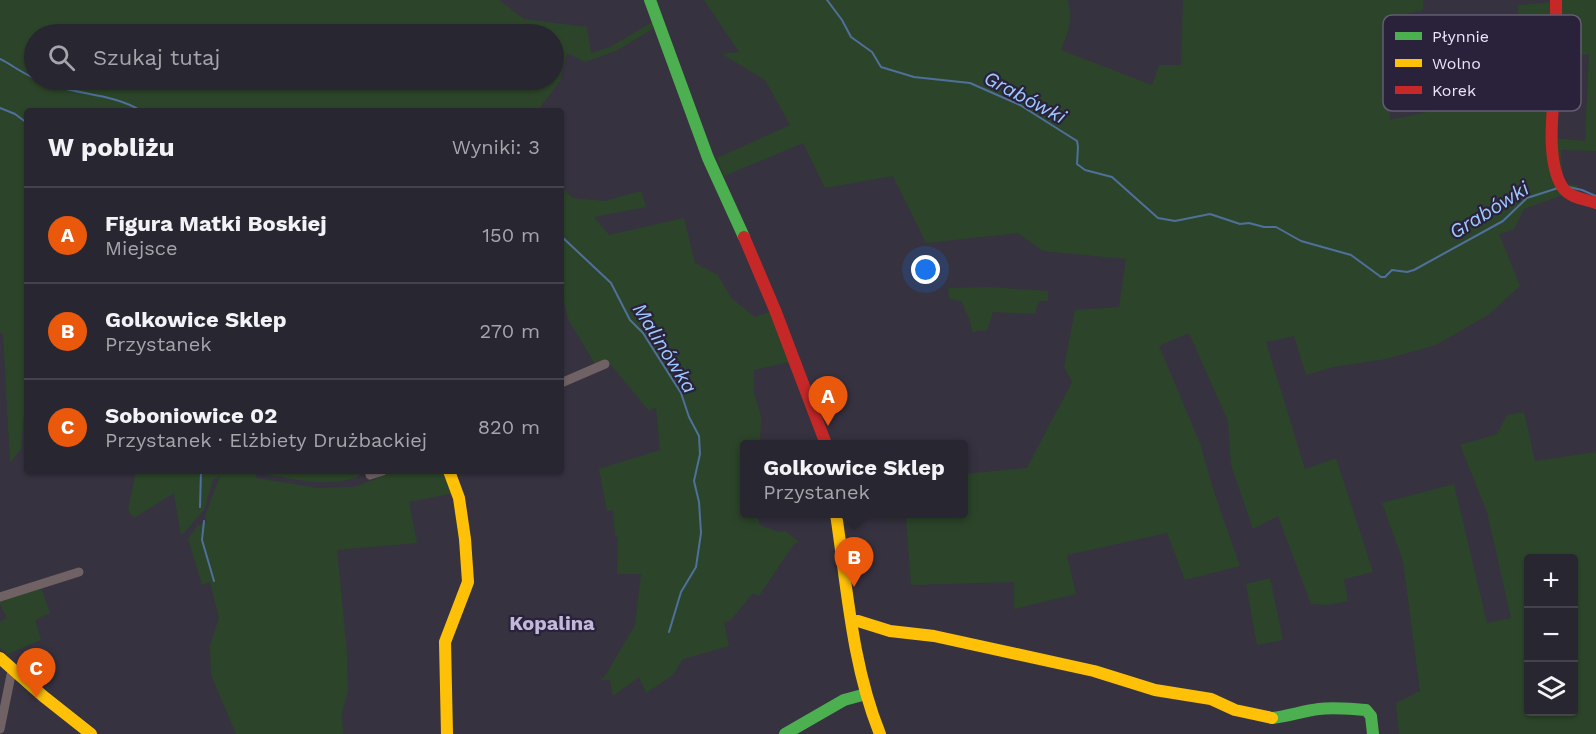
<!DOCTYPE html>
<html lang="pl">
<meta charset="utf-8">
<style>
:root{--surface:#282630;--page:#302e38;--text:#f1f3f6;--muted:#a5a5ab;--line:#44434c;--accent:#ea580c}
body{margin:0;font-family:"Work Sans",sans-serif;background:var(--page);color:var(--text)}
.controls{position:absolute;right:18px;bottom:18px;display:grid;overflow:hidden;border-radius:6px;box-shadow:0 2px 4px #0004}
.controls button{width:54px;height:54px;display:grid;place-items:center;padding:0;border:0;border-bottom:2px solid var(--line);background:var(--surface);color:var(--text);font:30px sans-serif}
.you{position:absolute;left:926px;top:270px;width:21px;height:21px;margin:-15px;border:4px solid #fff;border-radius:50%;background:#1a73e8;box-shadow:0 0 0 9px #1a73e833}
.badge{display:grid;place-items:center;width:39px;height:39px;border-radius:50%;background:var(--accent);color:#fff;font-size:20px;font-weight:700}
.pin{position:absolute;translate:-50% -50px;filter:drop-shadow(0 2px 3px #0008)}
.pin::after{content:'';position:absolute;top:32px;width:21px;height:18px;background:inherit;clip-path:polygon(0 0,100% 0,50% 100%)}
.popup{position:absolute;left:740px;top:440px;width:228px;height:78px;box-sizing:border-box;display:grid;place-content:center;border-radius:6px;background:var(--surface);filter:drop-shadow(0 2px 4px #0005);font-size:20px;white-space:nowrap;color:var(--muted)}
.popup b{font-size:22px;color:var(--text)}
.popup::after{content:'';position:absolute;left:50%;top:100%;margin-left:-12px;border:12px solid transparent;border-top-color:var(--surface)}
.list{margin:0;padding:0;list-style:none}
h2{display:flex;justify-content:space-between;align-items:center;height:78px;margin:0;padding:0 24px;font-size:26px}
h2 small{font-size:20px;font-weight:400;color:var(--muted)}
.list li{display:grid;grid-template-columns:39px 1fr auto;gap:18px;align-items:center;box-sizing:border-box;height:96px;padding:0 24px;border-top:2px solid var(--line)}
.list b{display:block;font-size:22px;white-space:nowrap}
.list p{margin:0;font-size:20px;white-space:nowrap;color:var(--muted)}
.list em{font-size:20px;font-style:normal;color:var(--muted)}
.icon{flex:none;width:33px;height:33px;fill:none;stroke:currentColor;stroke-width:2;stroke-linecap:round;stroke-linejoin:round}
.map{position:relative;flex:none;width:1596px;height:734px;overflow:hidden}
.search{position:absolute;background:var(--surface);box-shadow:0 2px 4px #0004;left:24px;top:24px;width:540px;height:66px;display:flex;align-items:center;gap:15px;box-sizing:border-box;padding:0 21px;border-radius:33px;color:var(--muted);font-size:22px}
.panel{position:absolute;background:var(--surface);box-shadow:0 2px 4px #0004;left:24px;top:108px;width:540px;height:366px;border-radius:6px}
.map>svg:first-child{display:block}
</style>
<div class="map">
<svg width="1596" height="734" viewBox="0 0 1596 734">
<rect width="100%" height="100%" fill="#363240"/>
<!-- green -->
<g fill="#2c452a" fill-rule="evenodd">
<path d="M0,0H499L524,19L587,27L591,53L610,47L652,22L654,28L616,51L585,62L567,53L560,81L537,111H27V377L21,449L10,463L3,333H0ZM34,34H554V80H34Z"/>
<path d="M704,0H1067C1075,17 1067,34 1061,50L1152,85L1159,65H1181L1183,0H1423V10L1388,18L1390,120L1510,94L1549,104L1563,195L1524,209L1514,229L1499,234L1520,286L1488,315L1436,345L1386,359L1333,367L1306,375L1294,336L1266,342L1305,469L1336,458L1373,572L1344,579L1348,601L1328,605L1311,604L1278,516L1253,529L1231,465L1228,421L1189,333L1159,346L1200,443L1214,492L1240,566L1185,580L1167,533L1067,555L1076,594L1014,609V582L911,585L906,517L889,519V514H964V474L1027,468L1072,382L1064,367L1075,310L1119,307L1126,259L1043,251L1018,233L926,243L893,176L825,188L803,143L724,176L717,158L790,125L765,80L722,54L739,52Z"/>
<polygon points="1558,0 1596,0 1596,151 1561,150 1563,177 1567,184 1578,185 1577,193 1560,181 1556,138 1585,141 1589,54 1558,59"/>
<polygon points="1552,2 1553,31 1519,30 1518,5"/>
<polygon points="561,186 572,198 604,201 641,191 646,207 594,217 609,235 684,218 695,263 718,275 731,298 755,317 769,312 789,362 754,370 754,393 761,417 760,444 744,444 744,514 759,514 758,518 760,525 779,532 786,531 799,542 794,544 759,596 753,593 730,621 724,622 729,646 683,659 673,675 646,693 639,677 613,696 610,680 600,680 605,676 635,625 641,574 617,574 618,537 615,536 613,510 607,511 599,469 660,450 656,407 649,411 606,359 595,364 568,319 564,302 561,300"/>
<polygon points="988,287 1048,291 1048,301 1039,301 1035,314 993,312 987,330 972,332 970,321 961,301 949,299 948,288"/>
<path d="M1524,412L1535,461L1596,452V734H1399L1396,703L1420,691L1403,561L1382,503L1454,484L1487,623L1511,618L1487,512L1460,445L1497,434L1507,415ZM1528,558H1574V712H1528Z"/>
<path d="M136,471H356L360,476C326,490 290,477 256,473V478L318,488L355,487L395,471H446L454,493L409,502L417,543L337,550L347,652L348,692L342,713L343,734H236L211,675L210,645L219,618L210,582L202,585L188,539L197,526L207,522L205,516L220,476L213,480L204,510L181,536L174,493L134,518L128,510Z"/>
<polygon points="1270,578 1283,640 1257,645 1246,584"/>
<polygon points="41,588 50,613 35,620 41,640 8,654 0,647 0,622 7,618 0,604 0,599"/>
</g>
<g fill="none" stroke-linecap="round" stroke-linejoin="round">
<!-- stream -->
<g stroke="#4f709a" stroke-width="2">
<polyline points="827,0 842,20 851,37 872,52 881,67 914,77 970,83 1020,105 1077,141 1078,147 1077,164 1085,170 1112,177 1158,218 1175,221 1210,214 1240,224 1249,223 1264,227 1276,227 1301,241 1351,255 1381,277 1385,277 1392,270 1407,272 1414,270 1503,221 1527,198 1558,188"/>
<path d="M0,59C12,65 22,73 34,78"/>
<path d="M38,80C70,95 115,93 141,111"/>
<polyline points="0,108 15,114 27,123"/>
<polyline points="1569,187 1582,190 1596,196"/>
<polyline points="561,236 611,283 630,320 643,333 681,393 689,417 699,436 700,454 694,481 699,502 701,533 696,567 681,592 669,632"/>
<polyline points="200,507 201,471"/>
<polyline points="204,521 202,540 214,581"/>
</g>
<!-- street -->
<g stroke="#706264" stroke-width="9">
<polyline points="561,383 605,364"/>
<polyline points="370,475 383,471"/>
<polyline points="0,597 79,572"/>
<polyline points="0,729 11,675 15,671"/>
</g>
<!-- fast -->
<g stroke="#4caf50" stroke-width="12">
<polyline points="650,0 708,158 744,237"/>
<path d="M1272,718C1289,716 1303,711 1319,709C1334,707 1350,709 1366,710L1371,716L1373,734"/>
<polyline points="785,734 844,700 866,694"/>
</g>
<!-- slow -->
<g stroke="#ffc107" stroke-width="12">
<path d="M836,514C847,587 852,665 880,734"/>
<polyline points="852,622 858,621 890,631 934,636 1094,671 1155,690 1211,699 1235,710 1272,718"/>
<polyline points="0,658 43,696 91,734"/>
<polyline points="447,734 445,642 468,582 465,539 459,498 449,471"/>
</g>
<!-- jam -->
<g stroke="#c62828" stroke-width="12">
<path d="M1556,0C1556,23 1557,46 1556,69C1554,102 1544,160 1563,188C1570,198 1585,199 1596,203"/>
<polyline points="744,237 775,310 826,444"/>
</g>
</g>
<g text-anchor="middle" stroke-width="4.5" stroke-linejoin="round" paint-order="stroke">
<!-- water labels -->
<g font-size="20" font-style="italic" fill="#9ec9ff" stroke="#2a223b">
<text transform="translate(1025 97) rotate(28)" y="7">Grabówki</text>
<text transform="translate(1489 210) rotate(-32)" y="7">Grabówki</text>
<text transform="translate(665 348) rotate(58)" y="7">Malinówka</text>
</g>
<!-- neighbourhood labels -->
<g font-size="20" font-weight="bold" fill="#c2b9da" stroke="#2a223b">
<text x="552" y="630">Kopalina</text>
</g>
</g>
<!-- legend -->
<rect x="1383" y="15" width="198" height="96" rx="9" fill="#2a223b" stroke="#635c73" stroke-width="1.5"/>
<rect x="1395" y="32" width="27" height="8" fill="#4caf50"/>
<rect x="1395" y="59" width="27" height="8" fill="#ffc107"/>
<rect x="1395" y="86" width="27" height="8" fill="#c62828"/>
<g font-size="16" fill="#e8e4f5">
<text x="1432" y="42">Płynnie</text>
<text x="1432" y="69">Wolno</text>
<text x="1432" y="96">Korek</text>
</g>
</svg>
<div class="controls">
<button>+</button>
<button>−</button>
<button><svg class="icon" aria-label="layers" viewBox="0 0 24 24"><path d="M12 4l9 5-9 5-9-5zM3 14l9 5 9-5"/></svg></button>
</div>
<div class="you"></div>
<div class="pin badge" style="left:828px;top:426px">A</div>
<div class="pin badge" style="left:854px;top:587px">B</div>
<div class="popup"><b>Golkowice Sklep</b>Przystanek</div>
<div class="pin badge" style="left:36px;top:698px">C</div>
<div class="search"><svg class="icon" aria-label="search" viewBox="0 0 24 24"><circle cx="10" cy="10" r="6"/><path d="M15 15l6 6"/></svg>Szukaj tutaj</div>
<section class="panel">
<h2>W pobliżu<small>Wyniki: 3</small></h2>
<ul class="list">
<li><span class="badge">A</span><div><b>Figura Matki Boskiej</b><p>Miejsce</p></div><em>150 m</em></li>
<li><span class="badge">B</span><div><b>Golkowice Sklep</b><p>Przystanek</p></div><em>270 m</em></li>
<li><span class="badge">C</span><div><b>Soboniowice 02</b><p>Przystanek · Elżbiety Drużbackiej</p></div><em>820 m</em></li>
</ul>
</section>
</div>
